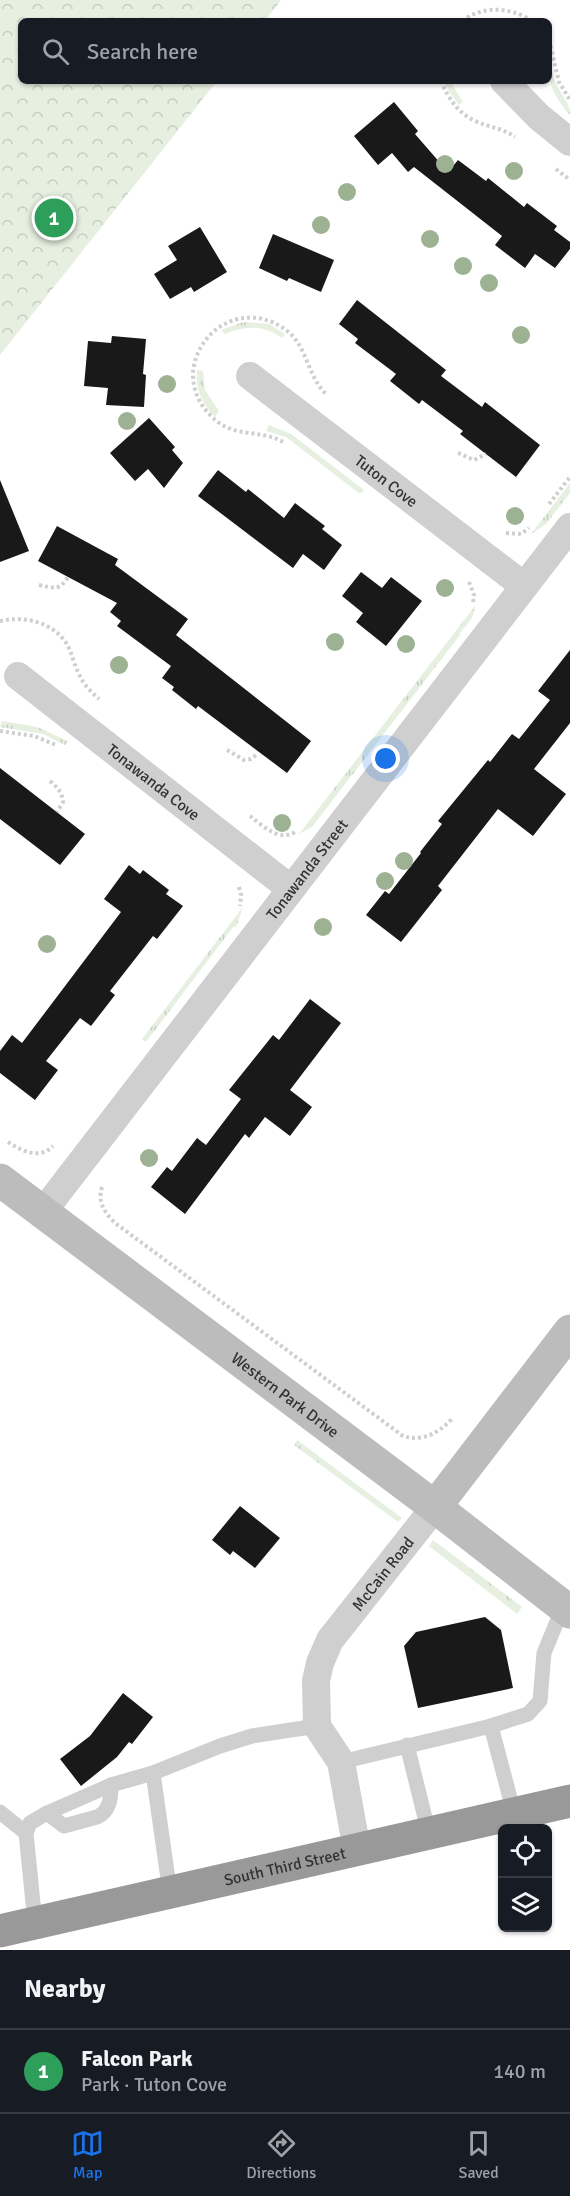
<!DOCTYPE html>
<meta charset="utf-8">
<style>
:root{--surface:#171b24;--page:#242831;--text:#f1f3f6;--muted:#9ea1a6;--line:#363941;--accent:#1a73e8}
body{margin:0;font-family:Signika,sans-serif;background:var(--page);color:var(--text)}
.controls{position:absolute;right:18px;bottom:18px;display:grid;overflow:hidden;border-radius:9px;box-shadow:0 2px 4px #0004}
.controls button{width:54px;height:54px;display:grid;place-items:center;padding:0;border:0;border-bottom:2px solid var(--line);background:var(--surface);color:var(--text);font:30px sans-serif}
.you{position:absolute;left:386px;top:759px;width:21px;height:21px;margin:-15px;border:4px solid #fff;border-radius:50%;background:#1a73e8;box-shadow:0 0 0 9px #1a73e833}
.badge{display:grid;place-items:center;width:39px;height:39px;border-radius:50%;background:var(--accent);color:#fff;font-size:20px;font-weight:700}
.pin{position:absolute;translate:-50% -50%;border:3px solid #fff;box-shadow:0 2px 6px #0006}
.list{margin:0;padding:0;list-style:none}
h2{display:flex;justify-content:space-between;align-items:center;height:78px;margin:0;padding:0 24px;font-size:26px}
h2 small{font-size:20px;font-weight:400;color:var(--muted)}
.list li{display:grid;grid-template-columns:39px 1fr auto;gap:18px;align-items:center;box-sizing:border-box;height:84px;padding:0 24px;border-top:2px solid var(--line)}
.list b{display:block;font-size:22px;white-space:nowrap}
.list p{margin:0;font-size:20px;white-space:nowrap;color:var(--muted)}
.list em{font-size:20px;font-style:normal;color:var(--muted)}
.icon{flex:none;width:33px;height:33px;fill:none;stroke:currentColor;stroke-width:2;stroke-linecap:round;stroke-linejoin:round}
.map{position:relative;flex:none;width:570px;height:1950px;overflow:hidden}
.search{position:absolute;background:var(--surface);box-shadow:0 2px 4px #0004;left:18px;right:18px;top:18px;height:66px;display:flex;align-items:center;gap:15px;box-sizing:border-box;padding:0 21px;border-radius:9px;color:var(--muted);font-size:22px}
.sheet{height:162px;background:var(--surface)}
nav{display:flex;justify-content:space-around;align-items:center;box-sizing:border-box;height:84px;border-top:2px solid var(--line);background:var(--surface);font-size:16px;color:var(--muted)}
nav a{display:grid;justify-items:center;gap:3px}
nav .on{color:var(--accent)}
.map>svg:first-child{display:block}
</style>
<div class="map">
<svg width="570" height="1950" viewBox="0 0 570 1950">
<defs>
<pattern id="grass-tufts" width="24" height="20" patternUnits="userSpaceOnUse" patternTransform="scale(1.5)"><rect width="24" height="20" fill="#e6efe0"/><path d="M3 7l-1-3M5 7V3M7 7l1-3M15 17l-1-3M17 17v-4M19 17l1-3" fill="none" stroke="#c6cdc1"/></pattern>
<pattern id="park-crowns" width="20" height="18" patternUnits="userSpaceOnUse" patternTransform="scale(1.5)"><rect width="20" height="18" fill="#e6efe0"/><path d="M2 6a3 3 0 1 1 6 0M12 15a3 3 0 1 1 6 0" fill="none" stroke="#c6cdc1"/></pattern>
</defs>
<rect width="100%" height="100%" fill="#fff"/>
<!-- grass -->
<g fill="url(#grass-tufts)">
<path d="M550,53C551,63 552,74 556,83C561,96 570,101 570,115C552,94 546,80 550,53Z"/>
<polygon points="445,81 450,81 463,102 459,105 448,90"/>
<path d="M243,322L269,324L285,334L282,338C265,325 245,325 225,334L221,330Z"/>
<path d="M197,370L203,371L205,390L219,411L215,417C202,403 195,389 197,370Z"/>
<polygon points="269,425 291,434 364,490 360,494 286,437 266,431"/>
<polygon points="570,483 570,493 546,524 531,534"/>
<path d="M475,606C474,619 467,624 460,633V635L312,827L299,834Z"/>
<polygon points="2,721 37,727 68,741 65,745 43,734 0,727"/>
<polygon points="243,907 236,927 234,926 146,1042 142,1039"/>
<polygon points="297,1440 402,1518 398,1522 294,1445"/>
<polygon points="433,1540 522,1607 517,1614 429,1546"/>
</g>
<!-- park -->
<polygon fill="url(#park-crowns)" points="0,0 281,0 265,21 21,21 21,81 217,81 0,355"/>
<!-- building -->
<g fill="#191919">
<polygon points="394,102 418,131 415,134 448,172 458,160 486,181 488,178 524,207 527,203 557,226 554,230 570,242 570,249 555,268 535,254 525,268 495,245 502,236 414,167 408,172 392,153 378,165 354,136"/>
<polygon points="200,227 227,272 194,292 191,287 170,299 154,274 177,260 168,246"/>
<polygon points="273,234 334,260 321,292 289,278 287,281 259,268"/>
<polygon points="357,300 446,370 441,376 482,407 485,402 540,445 516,477 460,434 463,431 422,400 419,404 390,381 396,374 355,343 358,339 339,324"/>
<polygon points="112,336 146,339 143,374 146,375 144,407 106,405 108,388 84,386 88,341 111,343"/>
<polygon points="149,418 175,447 172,450 183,463 164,488 148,469 135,481 110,453"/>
<polygon points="218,470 246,492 248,489 284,518 295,503 325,526 322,529 342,545 324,570 303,554 293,568 198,496"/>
<polygon points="0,480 29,551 0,562"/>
<polygon points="57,526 118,559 115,565 188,619 176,635 311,741 287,773 198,706 196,709 172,690 174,687 162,678 171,666 117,626 121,621 110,612 117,603 38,561"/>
<polygon points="361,572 382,588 391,577 422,601 386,646 356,622 363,613 342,596"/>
<polygon points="570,650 570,723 534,769 566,794 533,836 498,809 438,886 442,890 401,942 366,915 385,891 389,894 421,853 420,852 442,824 438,821 488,760 490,762 512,734 519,739 550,700 538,691"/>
<polygon points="0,768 85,834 60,865 0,819"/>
<polygon points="129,865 140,874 143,870 169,890 166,894 183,906 157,939 153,936 110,991 115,995 91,1026 80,1018 46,1061 58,1070 35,1100 0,1073 0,1051 12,1035 22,1043 121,912 104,899"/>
<polygon points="310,999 341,1023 290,1090 312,1107 290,1136 265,1117 249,1138 245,1134 185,1214 151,1187 167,1167 172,1171 197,1138 206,1145 241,1099 229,1090 273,1035 279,1040"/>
<polygon points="240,1506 280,1538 255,1568 233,1551 230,1555 212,1540"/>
<polygon points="485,1617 501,1630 513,1688 418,1708 404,1646 416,1632"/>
<polygon points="123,1693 153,1717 132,1744 129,1742 117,1757 81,1786 60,1759 90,1736"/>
</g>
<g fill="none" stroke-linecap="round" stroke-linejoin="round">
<!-- path -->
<g stroke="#cfcfcf" stroke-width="4" stroke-dasharray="3 3" stroke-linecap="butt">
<path d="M462,21C483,5 511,7 532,21"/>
<polyline points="549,40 559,82 570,100"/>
<path d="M441,81C448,98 458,113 475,121C489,127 502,128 515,137"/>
<polyline points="556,169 570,180"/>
<path d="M283,442C263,430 237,437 218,422C155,373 224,285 286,330C308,346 307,377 327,395"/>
<polyline points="458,453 474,460 486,454"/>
<polyline points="549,504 570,477"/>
<polyline points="506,533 521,534 529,528"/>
<polyline points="469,582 474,595 473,603"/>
<path d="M39,585C53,588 60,591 68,577"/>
<path d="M0,621C23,616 49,621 64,640C72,650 73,663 79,674C83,684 91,692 99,699"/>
<polyline points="0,731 34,736 56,745"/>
<polyline points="227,750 244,760 251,759 256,755"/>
<path d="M50,781C58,788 62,792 63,802L57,812"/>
<path d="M250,816C263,826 279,842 295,832"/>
<polyline points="239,887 241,895 240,906"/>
<path d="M8,1142C22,1151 39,1160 53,1146"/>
<path d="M102,1187C97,1202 105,1213 115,1223L403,1436C423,1442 438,1433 452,1419"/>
</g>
<!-- lane -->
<g stroke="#cfcfcf" stroke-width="15">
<polyline points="491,1726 514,1813"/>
<polyline points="407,1745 429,1834"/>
<polyline points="341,1762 491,1726 528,1714 540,1701 544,1653 563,1607"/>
<polyline points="153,1773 170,1893"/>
<polyline points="0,1812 26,1833"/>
<path d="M47,1813L64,1826L97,1817C110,1811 111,1798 111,1785"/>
<polyline points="35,1923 26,1833 30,1823 47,1813 111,1785 153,1773 220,1746 252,1736 317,1726"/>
</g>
<!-- street -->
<g stroke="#cfcfcf" stroke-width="28">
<polyline points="504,81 539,117 570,142"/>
<path id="s1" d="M250,376L524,586"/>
<path id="s2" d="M18,676L291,889"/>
<path id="s3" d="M42,1213L570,527"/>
<path id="s4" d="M357,1850L341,1762L317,1726L316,1681L320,1663L330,1640L435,1507"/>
</g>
<!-- secondary -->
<g stroke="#bcbcbc" stroke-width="33">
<path id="s5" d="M0,1180L435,1507L570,1612"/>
<polyline points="435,1507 570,1331"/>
</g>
<!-- highway -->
<path stroke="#999" stroke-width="33" id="s6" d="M0,1931L570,1801"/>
</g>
<!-- trees -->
<g fill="#9db193">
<circle cx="445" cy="164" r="9"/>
<circle cx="514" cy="171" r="9"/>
<circle cx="347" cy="192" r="9"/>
<circle cx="321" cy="225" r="9"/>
<circle cx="430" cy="239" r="9"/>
<circle cx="463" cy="266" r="9"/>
<circle cx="489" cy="283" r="9"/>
<circle cx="521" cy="335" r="9"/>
<circle cx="167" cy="384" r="9"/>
<circle cx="127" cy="421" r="9"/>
<circle cx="515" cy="516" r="9"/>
<circle cx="445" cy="588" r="9"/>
<circle cx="335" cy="642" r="9"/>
<circle cx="406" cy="644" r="9"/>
<circle cx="119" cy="665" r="9"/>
<circle cx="282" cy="823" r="9"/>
<circle cx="404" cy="861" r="9"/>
<circle cx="385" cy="881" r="9"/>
<circle cx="323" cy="927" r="9"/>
<circle cx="47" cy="944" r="9"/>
<circle cx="149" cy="1158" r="9"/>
</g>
<g text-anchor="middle" stroke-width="6" stroke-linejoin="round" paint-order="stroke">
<!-- street labels -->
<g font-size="16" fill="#323232" stroke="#fff">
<text dy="6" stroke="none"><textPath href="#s1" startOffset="172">Tuton Cove</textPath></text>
<text dy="6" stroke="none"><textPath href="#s2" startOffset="172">Tonawanda Cove</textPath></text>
<text dy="6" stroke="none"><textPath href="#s3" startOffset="434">Tonawanda Street</textPath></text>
<text dy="6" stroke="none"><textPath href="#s5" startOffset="357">Western Park Drive</textPath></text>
<text dy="6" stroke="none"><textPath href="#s4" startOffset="306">McCain Road</textPath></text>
<text dy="6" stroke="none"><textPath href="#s6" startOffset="292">South Third Street</textPath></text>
</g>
</g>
</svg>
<div class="controls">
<button><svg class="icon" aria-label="locate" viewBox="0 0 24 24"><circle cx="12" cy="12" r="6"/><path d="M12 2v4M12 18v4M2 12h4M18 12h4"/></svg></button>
<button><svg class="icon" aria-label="layers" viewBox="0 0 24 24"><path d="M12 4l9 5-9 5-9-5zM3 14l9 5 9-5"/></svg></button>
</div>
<div class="you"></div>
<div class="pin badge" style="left:54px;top:218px;background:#2e9e5b">1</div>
<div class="search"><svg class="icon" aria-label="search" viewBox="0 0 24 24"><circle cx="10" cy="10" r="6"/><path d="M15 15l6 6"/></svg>Search here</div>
</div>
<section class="sheet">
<h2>Nearby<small></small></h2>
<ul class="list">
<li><span class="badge" style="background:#2e9e5b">1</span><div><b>Falcon Park</b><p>Park · Tuton Cove</p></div><em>140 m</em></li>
</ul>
</section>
<nav>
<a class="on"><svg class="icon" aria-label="map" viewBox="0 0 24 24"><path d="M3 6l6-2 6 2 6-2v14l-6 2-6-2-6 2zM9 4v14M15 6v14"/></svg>Map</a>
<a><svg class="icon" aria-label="directions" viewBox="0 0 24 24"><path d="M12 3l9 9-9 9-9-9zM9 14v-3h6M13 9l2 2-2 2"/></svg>Directions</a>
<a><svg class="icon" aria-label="saved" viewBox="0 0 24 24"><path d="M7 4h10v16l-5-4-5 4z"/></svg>Saved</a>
</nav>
